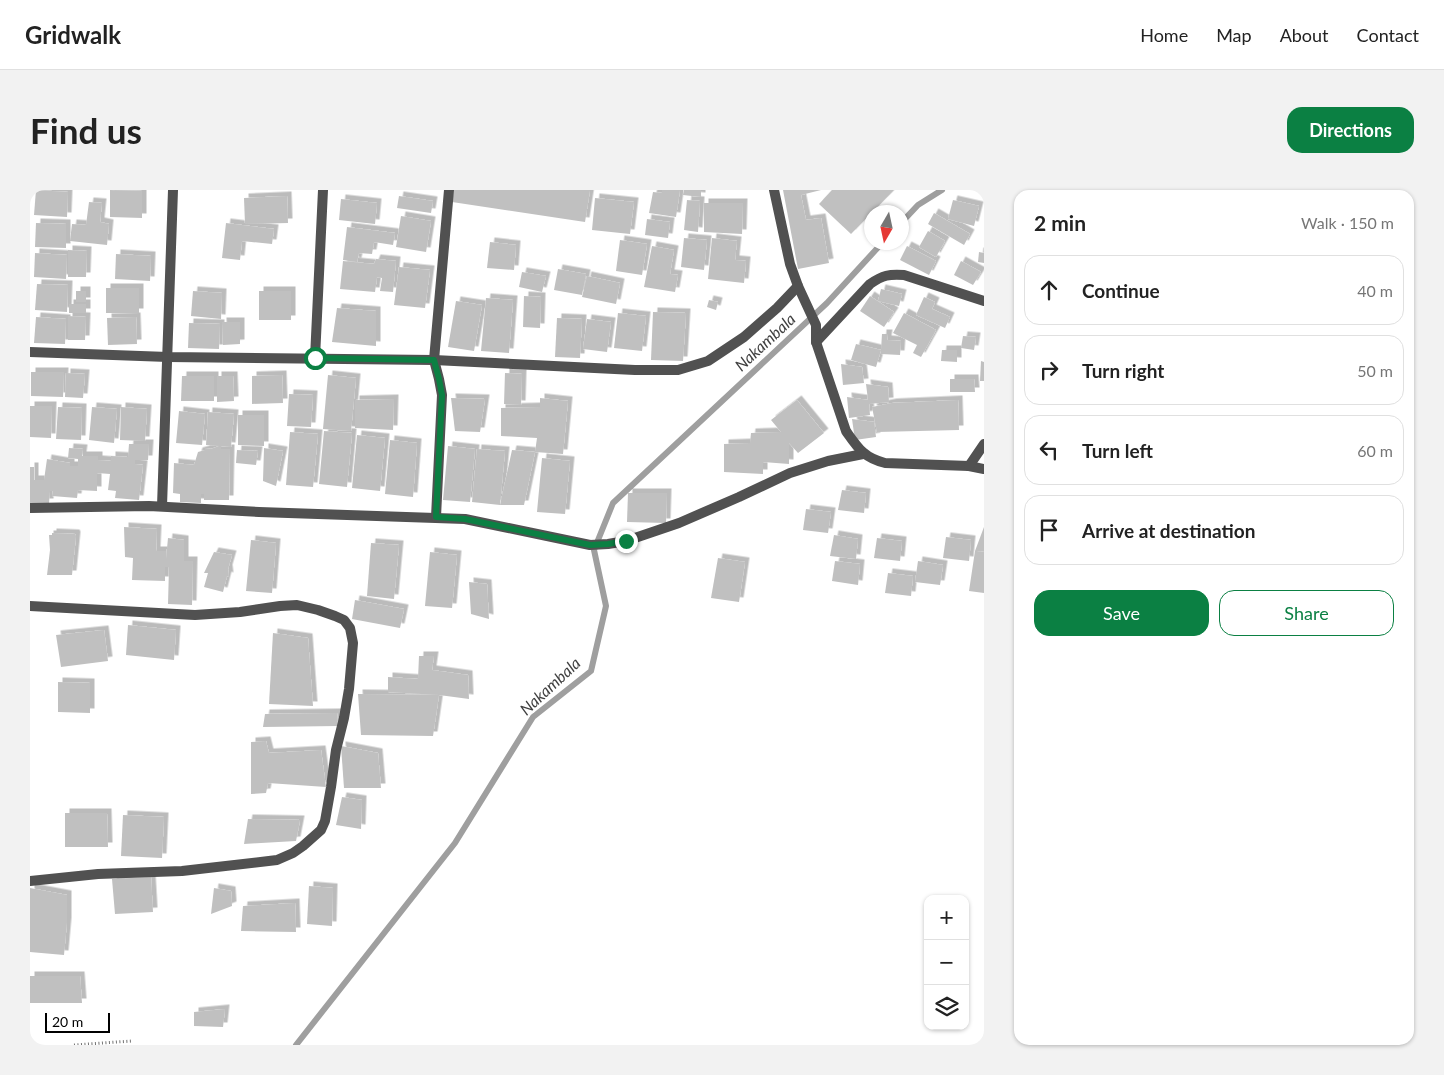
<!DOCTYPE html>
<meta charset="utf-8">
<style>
:root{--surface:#fff;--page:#f2f2f2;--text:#222;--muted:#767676;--line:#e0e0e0;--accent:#0b8043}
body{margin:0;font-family:Lato,sans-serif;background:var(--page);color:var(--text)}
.controls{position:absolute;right:15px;bottom:15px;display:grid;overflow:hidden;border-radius:10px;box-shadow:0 1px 4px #0004}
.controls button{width:45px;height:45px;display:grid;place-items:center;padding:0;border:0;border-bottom:1px solid var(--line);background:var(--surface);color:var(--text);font:25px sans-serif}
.compass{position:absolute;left:834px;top:15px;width:45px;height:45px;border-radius:50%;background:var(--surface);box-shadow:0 1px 4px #0004;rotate:189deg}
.scale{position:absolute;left:15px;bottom:12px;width:65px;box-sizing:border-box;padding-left:5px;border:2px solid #000;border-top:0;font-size:14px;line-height:18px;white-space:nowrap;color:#000;-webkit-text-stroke:4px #fff;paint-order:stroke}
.stop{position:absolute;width:15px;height:15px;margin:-11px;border:4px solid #0b8043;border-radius:50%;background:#fff}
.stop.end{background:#0b8043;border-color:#fff;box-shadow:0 1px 5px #0008}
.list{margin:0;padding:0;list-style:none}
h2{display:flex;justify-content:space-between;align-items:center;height:65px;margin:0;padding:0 20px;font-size:21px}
h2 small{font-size:16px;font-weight:400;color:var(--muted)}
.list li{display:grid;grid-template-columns:32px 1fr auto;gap:15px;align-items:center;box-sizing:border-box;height:70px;margin:0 10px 10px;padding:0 10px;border:1px solid var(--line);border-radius:15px}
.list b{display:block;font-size:19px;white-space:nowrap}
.list em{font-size:16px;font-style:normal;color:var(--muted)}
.actions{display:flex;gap:10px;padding:15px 20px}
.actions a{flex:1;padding:11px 0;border:1px solid var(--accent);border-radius:15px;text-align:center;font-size:18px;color:var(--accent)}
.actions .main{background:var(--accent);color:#fff}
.icon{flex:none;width:28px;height:28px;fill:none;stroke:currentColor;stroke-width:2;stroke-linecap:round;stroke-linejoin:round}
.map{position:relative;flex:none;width:954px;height:855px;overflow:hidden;border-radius:15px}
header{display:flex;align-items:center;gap:30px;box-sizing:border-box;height:70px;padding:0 25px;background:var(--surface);border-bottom:1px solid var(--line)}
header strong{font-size:24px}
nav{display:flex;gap:28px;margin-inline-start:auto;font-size:18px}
.intro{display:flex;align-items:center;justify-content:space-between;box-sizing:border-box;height:120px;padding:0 30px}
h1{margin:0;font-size:35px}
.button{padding:12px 22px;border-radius:15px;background:var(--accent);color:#fff;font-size:18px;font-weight:700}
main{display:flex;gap:30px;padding:0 30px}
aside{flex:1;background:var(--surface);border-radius:15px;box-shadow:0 1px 4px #0004}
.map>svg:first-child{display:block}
</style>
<header>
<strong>Gridwalk</strong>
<nav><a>Home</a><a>Map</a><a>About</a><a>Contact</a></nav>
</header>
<div class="intro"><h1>Find us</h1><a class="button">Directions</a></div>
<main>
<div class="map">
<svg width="954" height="855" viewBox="0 0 954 855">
<defs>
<filter id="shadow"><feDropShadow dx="4.5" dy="-4.5" stdDeviation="0" flood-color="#0004"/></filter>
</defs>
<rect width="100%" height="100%" fill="#fff"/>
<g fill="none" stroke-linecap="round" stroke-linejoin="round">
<!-- stream -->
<g stroke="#9f9f9f" stroke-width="6">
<polyline points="872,32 888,15 912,0"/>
<polyline points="266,855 425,653 503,527 561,481 576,416 564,360 583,313 797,113 853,52"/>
</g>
</g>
<!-- building -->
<g fill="#c0c0c0" filter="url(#shadow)">
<polygon points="6,0 38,2 37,27 4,25"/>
<polygon points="80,0 112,1 112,28 80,27"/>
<polygon points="424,0 560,0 555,32 422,12"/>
<polygon points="632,0 650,0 646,27 619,23 623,2 632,3"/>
<polygon points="654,0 671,0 671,7 653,5"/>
<polygon points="753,0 791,0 771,5 776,30 791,28 799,73 768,79"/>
<polygon points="802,0 864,0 821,44 789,14"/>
<polygon points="257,6 258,33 215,34 214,8"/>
<polygon points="369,6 403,11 401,23 367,18"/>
<polygon points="565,8 604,12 600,44 562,40"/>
<polygon points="311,9 347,13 345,34 309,30"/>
<polygon points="657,10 670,11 668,42 654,40"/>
<polygon points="923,10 949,16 944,36 918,29"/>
<polygon points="59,12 72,13 70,32 79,34 77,55 40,51 42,34 56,35"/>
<polygon points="674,13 713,13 712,44 674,42"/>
<polygon points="904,23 940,44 934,55 898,34"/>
<polygon points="371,26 401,31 396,62 366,57"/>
<polygon points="617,29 640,32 638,48 615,45"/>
<polygon points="6,33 36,34 36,58 5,57"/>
<polygon points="196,33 244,39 242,54 212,51 210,70 192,68"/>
<polygon points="317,37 365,43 363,55 344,52 342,64 329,63 327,72 313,70"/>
<polygon points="898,41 915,51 906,67 889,57"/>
<polygon points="654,48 677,50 674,80 651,77"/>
<polygon points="682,48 707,51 705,70 716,71 714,93 678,89"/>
<polygon points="590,50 617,54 612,85 586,81"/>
<polygon points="460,52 486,55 484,80 457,78"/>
<polygon points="622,56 644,60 640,84 648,85 645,102 614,97"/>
<polygon points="877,56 906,71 899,85 870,70"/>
<polygon points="38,60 57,61 56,87 38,87"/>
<polygon points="949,62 954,63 954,73 948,72"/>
<polygon points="5,63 37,65 36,89 4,87"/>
<polygon points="86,64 121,66 120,91 85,89"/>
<polygon points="346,69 366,71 363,102 350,101 352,88 347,87 345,102 310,99 313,71 344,74"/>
<polygon points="931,71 951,82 943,95 924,85"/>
<polygon points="369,77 400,80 395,118 364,115"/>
<polygon points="528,79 556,84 552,105 524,100"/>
<polygon points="492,82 516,86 512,102 489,97"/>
<polygon points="557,86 590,93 586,114 552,107"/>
<polygon points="7,94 38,95 37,122 5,120"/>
<rect x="76" y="98" width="33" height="25"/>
<polygon points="851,99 872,104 869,116 848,111"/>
<rect x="46" y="101" width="10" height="11"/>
<polygon points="163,101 192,103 191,129 161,126"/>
<rect x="229" y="101" width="32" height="29"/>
<polygon points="494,106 511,107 510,138 493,137"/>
<polygon points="840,106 864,122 854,137 830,121"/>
<polygon points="894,107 905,112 902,119 920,127 915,138 886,125"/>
<polygon points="456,108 483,110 479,163 451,161"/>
<polygon points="679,110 688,112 686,120 677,117"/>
<polygon points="426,111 452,115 444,161 418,157"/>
<rect x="39" y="114" width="17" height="9"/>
<polygon points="307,118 346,121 346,156 302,152"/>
<polygon points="623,122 656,123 653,171 621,170"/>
<polygon points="588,123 616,126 612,161 584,158"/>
<polygon points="874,123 906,140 891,167 883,163 887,155 863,143"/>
<polygon points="38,126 56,127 55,150 38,150"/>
<polygon points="6,127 36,129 35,154 4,153"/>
<polygon points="106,127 107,154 78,155 77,128"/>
<polygon points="527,128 552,129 550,168 525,167"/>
<polygon points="557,129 581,132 577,162 553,159"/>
<polygon points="192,132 210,132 210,154 193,155"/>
<polygon points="159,133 190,134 189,159 158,158"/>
<polygon points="852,144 858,144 857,150 871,151 870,165 851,164 851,160 846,177 821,170 826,154 851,160"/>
<polygon points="933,146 946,147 944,160 931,158"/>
<polygon points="912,160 927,160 927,172 911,171"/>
<polygon points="951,171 954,172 954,191 950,191"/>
<polygon points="811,174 832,177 834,193 813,195"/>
<polygon points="1,182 34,182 33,207 1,206"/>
<polygon points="36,183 55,184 53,208 35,207"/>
<polygon points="475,183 492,184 491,215 474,214"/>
<polygon points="252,185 253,213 222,214 222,186"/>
<polygon points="298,185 326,188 321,241 293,239"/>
<polygon points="152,186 184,186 184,211 151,211"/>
<polygon points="187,186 203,186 204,211 187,212"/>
<polygon points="920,189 944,189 945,202 920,202"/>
<polygon points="836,194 858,197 859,212 839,214 840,225 819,228 817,207 838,210"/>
<polygon points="259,204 283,205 281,237 257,236"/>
<polygon points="421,208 455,209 450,242 425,241"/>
<polygon points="510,208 538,211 533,264 505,262 494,315 470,315 482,260 505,262 507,248 471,246 471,218 510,217"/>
<polygon points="364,209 363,240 325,238 325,210"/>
<polygon points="767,210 794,243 768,263 759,253 759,274 733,272 733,284 694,282 694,254 720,253 721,243 751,242 741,230"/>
<polygon points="928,210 929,240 847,242 842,217 862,213"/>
<polygon points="0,216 22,216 21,248 0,247"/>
<polygon points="28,217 52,218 51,250 26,249"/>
<polygon points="62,217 87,219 84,253 59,250"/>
<polygon points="91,217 117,219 115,251 90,250"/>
<polygon points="149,221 175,224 172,255 146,253"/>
<polygon points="178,222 204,224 201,257 191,256 191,259 200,259 199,310 174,310 174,304 171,304 171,313 150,312 150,304 143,303 144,273 164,275 168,262 175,260 175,258 181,259 189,256 176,255"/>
<polygon points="208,225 234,225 234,256 208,255"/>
<polygon points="822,229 844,232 846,247 825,250"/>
<polygon points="294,241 322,243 317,297 289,294"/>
<polygon points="260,242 288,244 283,297 256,295"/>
<polygon points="327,245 355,248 350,301 322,298"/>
<polygon points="360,250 387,253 383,307 355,304"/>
<polygon points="99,254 119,254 118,270 105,270 105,274 113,275 109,310 85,308 86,301 78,300 80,284 67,283 67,301 48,300 47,308 22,306 23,301 20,301 19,313 0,313 0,277 4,277 4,290 14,290 17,269 40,273 40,276 48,276 48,269 38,268 39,258 53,259 52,266 68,266 68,270 81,271 81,266 98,267"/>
<polygon points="418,256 445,259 440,312 413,310"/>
<polygon points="234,258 253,261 246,296 233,291"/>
<polygon points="447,259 475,261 470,315 442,312"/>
<polygon points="207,260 228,261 226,275 206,273"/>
<polygon points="512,268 540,271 535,324 507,322"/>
<polygon points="812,300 836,303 834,323 808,320"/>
<polygon points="598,303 637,303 636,333 597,332"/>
<polygon points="776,319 801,322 798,343 773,340"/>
<polygon points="94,337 127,339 126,361 136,361 136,369 138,348 154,350 154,371 163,371 162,415 138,414 139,377 135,377 135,391 102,390 103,368 95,367"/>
<polygon points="954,337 954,361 947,361 954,362 954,403 939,401 945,361"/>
<polygon points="22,343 45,344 46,346 42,385 17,385 20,360 19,345 22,345"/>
<polygon points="804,345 828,349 826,369 800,366"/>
<polygon points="916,347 941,350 939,371 913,368"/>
<polygon points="847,348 872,351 870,371 844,368"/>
<polygon points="221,350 246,353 242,403 216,401"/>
<polygon points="341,353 369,355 364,409 337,406"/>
<polygon points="184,362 202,365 198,379 199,387 197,386 193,402 174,397 178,383 174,383"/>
<polygon points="400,362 427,365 422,418 395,416"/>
<polygon points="688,368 715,372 709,412 681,408"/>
<polygon points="805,371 830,374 828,395 802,391"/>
<polygon points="888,371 913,375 910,395 885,392"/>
<polygon points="858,383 883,386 881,406 855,403"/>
<polygon points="439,392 457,394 459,429 441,424"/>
<polygon points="325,410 374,419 370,438 322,429"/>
<polygon points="98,435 146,440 144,470 96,465"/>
<polygon points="74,440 78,471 31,477 26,445"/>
<polygon points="243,443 278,448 283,516 239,514"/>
<polygon points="389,466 404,466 402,480 438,485 439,509 409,505 403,546 331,545 328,504 409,505 358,502 358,487 388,489"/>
<polygon points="28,492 60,493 60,523 28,522"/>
<polygon points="307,523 308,536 233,537 235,524"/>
<polygon points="236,551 239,563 291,560 296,597 238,593 236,603 221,604 221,552"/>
<polygon points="311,556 348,563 351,598 314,598"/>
<polygon points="312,607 332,610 331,639 306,635"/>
<polygon points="35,623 77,623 78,657 35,657"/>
<polygon points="93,625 134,627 132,668 91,666"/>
<polygon points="218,629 270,630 266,651 214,654"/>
<polygon points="121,687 123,722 85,724 82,689"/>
<polygon points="279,696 303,698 302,736 277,734"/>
<polygon points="0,698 37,705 37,732 34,765 0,762"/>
<polygon points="184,698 201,701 202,716 181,724"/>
<polygon points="265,713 266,742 211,741 213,716"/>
<polygon points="0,786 50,786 52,813 0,813"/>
<polygon points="195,819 193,837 164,836 164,822"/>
</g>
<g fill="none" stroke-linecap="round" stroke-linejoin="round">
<!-- path -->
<polyline stroke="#737373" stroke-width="3" stroke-dasharray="1 2.5" stroke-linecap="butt" points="44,855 102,851"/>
<!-- minor -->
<g stroke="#515151" stroke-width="10">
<path d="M744,0L760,74L768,96L786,135V152L816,241C828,258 834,268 855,273L939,276L954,279"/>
<path d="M786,152L840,94C853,85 859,84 874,85L954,111"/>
<polyline points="0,162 138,167 404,170 605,180 648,180 678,171 714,147 747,118 768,96"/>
<polyline points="285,168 293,0"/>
<polyline points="939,276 954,254"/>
<polyline points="132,316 143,0"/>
<polyline points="0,318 119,316 229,322 435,329 560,355 578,354 596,351 649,333 709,307 760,283 798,271 833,264"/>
<polyline points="406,327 412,205 409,189 404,170 419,0"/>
<polyline points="0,416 165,425 210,422 250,416 267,415 288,420 305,426 314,430 320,438 323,453 319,499 314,528 306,560 301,597 295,631 291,640 273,656 263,663 247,670 152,681 68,684 0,691"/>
</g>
</g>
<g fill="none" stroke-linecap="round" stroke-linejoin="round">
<!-- route -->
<polyline stroke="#0b8043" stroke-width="6" points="285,168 404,170 409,189 412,205 406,327 435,329 560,355 578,354 596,351"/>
</g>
<g text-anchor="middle" stroke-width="4.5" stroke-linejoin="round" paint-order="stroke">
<!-- water labels -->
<g font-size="16" font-style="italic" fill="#404040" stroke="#fff">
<text transform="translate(735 152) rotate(-43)" y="6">Nakambala</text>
<text transform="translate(520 496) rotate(-43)" y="6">Nakambala</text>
</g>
</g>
</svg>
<div class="controls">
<button>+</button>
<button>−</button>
<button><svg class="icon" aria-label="layers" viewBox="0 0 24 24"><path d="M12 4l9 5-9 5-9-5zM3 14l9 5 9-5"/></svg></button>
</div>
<svg class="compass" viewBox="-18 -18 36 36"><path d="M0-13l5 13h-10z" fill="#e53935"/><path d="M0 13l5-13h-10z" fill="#767676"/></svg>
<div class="scale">20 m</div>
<div class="stop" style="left:285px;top:168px"></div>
<div class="stop end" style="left:596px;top:351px"></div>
</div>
<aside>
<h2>2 min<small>Walk · 150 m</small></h2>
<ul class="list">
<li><svg class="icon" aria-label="ahead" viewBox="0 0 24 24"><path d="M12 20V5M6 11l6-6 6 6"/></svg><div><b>Continue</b></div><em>40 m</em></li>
<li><svg class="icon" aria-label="right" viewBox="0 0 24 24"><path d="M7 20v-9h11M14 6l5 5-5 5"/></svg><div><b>Turn right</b></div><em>50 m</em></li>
<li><svg class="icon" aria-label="left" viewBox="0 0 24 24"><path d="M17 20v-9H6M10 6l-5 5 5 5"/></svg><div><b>Turn left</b></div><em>60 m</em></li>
<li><svg class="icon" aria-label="arrive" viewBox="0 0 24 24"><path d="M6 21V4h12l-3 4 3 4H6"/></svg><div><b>Arrive at destination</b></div></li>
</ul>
<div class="actions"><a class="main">Save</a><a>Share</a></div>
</aside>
</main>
